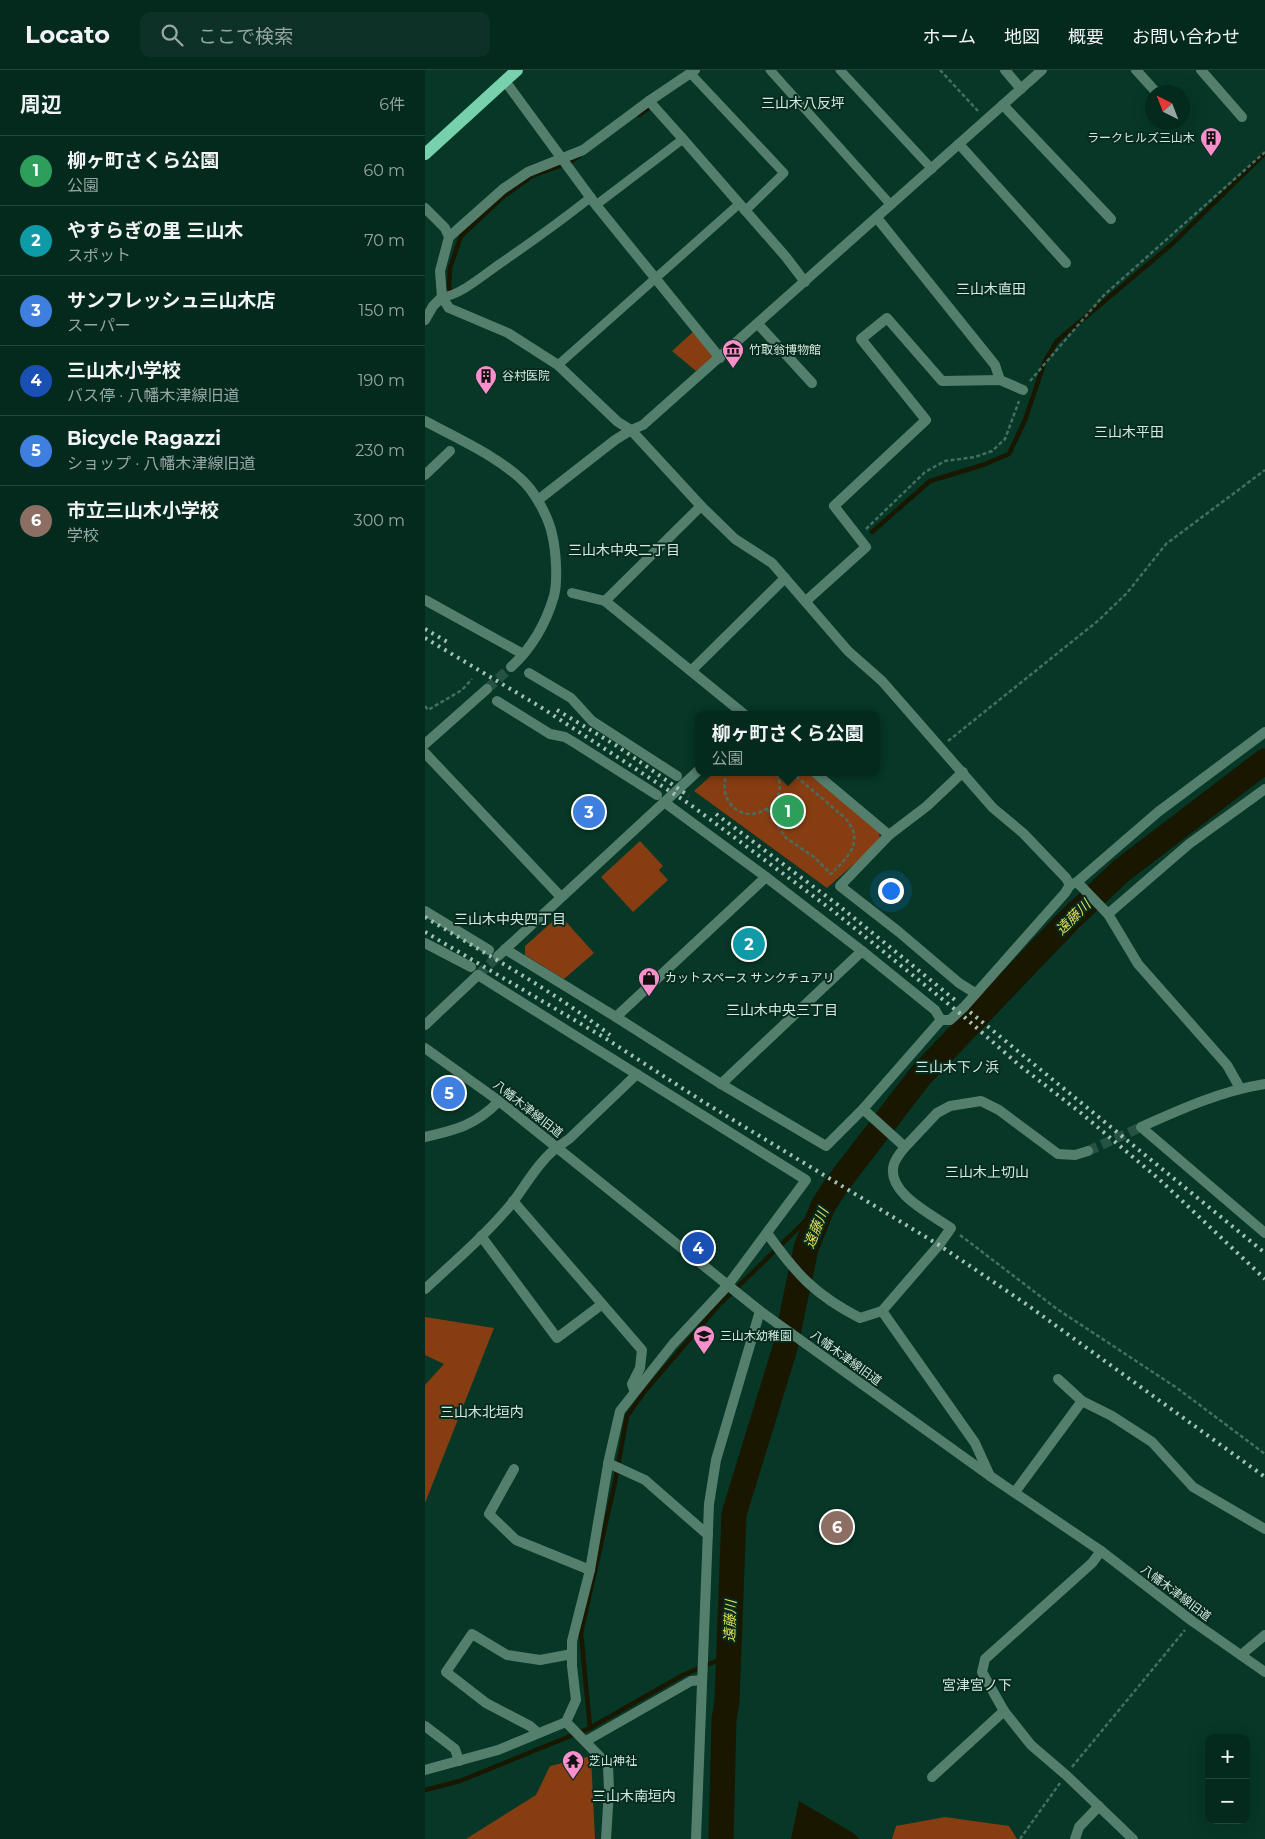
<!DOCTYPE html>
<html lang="ja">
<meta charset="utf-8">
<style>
:root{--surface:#04291d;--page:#0d3126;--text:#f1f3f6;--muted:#97a6a4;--line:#25453b;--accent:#8c9099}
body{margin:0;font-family:Montserrat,"Noto Sans JP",sans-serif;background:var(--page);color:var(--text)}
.controls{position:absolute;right:15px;bottom:15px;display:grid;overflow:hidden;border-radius:10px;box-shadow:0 5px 20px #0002}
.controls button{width:45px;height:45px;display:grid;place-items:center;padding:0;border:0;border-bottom:1px solid var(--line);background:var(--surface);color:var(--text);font:25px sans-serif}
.compass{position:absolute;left:720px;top:15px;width:45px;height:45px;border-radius:50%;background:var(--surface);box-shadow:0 5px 20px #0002;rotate:318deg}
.you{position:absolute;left:465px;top:820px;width:18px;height:18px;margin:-12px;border:4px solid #fff;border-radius:50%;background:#1a73e8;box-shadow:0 0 0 8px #1a73e833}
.badge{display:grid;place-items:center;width:32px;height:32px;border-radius:50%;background:var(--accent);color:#fff;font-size:16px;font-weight:700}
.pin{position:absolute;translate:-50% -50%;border:2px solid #fff;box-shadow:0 1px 5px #0006}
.popup{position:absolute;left:270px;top:641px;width:185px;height:65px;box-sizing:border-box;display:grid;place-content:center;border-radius:10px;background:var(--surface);filter:drop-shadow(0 1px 4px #0005);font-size:16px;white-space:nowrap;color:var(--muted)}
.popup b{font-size:19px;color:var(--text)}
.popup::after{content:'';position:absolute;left:50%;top:100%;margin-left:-10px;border:10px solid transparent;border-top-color:var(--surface)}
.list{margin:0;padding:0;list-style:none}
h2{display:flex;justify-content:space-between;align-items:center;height:65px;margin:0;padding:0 20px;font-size:21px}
h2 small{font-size:16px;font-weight:400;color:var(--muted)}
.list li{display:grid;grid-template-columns:32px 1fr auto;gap:15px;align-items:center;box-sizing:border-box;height:70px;padding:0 20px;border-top:1px solid var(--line)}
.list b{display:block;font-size:19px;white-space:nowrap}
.list p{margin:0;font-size:16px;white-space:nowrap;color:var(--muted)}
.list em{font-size:16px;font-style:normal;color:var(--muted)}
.icon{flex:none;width:28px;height:28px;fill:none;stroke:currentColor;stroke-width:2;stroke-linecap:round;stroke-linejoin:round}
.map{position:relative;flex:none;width:840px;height:1769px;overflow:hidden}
header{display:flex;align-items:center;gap:30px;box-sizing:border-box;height:70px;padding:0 25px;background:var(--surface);border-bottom:1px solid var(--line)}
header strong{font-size:24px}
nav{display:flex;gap:28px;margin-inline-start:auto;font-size:18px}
.search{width:350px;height:45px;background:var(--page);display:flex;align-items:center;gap:12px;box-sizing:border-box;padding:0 18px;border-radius:10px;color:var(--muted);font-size:19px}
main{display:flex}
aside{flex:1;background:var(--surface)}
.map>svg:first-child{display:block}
</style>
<header>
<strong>Locato</strong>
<div class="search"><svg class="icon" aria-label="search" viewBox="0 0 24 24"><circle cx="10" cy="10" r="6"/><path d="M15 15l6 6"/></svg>ここで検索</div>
<nav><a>ホーム</a><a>地図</a><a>概要</a><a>お問い合わせ</a></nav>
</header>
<main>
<aside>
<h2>周辺<small>6件</small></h2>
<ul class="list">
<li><span class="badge" style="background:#2e9e5b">1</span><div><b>柳ヶ町さくら公園</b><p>公園</p></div><em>60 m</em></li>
<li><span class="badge" style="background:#0f9aa8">2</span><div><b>やすらぎの里 三山木</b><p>スポット</p></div><em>70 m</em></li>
<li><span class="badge" style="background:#3f7fe0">3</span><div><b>サンフレッシュ三山木店</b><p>スーパー</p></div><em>150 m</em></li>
<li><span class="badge" style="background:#1a4fb4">4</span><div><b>三山木小学校</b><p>バス停 · 八幡木津線旧道</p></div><em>190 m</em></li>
<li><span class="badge" style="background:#3f7fe0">5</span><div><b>Bicycle Ragazzi</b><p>ショップ · 八幡木津線旧道</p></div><em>230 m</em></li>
<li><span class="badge" style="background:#8d6e63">6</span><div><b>市立三山木小学校</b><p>学校</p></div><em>300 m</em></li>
</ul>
</aside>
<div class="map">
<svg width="840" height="1769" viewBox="0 0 840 1769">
<rect width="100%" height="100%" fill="#063727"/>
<!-- green -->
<g fill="#873d12">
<polygon points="268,262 289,287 271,301 247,281"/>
<polygon points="290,702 381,702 454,761 455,771 402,818 269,721"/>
<polygon points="215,771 238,796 234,800 243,810 208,842 176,807"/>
<polygon points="135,845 169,883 139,909 100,885 100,876"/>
<polygon points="0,1247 69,1258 0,1433 0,1315 19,1294 0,1285"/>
<polygon points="166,1686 170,1769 41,1769 111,1725 125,1696"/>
<polygon points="520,1747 584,1756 592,1769 467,1769 471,1756"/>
</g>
<!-- water -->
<polygon fill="#191700" points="374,1731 428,1763 435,1769 366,1769"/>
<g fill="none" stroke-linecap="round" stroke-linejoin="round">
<!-- stream -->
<g stroke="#191700" stroke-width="4.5">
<polyline points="214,45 228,35"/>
<polyline points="27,224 24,218 25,198 36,166 79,126 107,106 143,93 154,86"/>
<polyline points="447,462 505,411 558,395 584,384 600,350 620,291 632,271 746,175 840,83"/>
<polyline points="165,1658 156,1563 190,1412 202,1346 220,1321 292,1237 400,1132"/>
<polyline points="0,1720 35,1711 165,1658 258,1605 303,1586"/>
</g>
<!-- river -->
<polyline stroke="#191700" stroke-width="25" points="296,1769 299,1650 302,1631 309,1444 360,1278 381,1178 398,1136 410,1117 496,1005 643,851 696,801 840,691"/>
<!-- minor-tunnel -->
<polyline stroke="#255243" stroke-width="10" stroke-dasharray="10 5" stroke-linecap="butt" points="663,1081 716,1057"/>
<!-- tertiary-tunnel -->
<g stroke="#255243" stroke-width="10" stroke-dasharray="10 5" stroke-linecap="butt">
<polyline points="62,619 86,597"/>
<polyline points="53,905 73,886"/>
</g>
<!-- path -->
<g stroke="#466f61" stroke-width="2.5" stroke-dasharray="4 2.5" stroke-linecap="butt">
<polyline points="515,0 553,41"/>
<polyline points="605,311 679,225 840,82"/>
<polyline points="441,459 500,402 520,391 550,387 567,381 580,369 594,331"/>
<polyline points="0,636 3,640 37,620 47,609"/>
<polyline points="523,671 674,550 702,523 741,474 840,400"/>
<polyline points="297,702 301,706"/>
<path d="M303,702C299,710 298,720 302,728C317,762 369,736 351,702"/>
<path d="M366,702L419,747C439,768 427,783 410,800"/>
<polyline points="342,739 361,768 389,787 406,804 410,800"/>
<polyline points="535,1165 632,1239 752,1318 840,1384"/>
<polyline points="647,1697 760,1560"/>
<polyline points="595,1769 635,1713"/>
</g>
<!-- service -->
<g stroke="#557f6d" stroke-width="9">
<polyline points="345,0 466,135"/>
<polyline points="415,0 507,99"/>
<polyline points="266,4 359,103 320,141"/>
<polyline points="171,135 258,69"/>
<path d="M17,227C34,226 59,205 73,195C105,173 136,151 166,127"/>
<polyline points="133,295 314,134"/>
</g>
<!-- pedestrian -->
<g stroke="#557f6d" stroke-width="10">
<polyline points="0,250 8,236 17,227"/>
<polyline points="0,405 25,381"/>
<polyline points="147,523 180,531"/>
<polyline points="0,530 98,584"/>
<polyline points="104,603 146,628 167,651 252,706"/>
<polyline points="72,631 125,664 140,667 150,673 232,725"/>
<polyline points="0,841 64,880"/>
<polyline points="0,873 46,897"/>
</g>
<!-- minor -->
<g stroke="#557f6d" stroke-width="10">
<polyline points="580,0 596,19"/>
<polyline points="711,0 731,22"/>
<polyline points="776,0 817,47"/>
<polyline points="80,11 171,135 295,288"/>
<polyline points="224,31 258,69 361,187 380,212"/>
<polyline points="578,35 686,149"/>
<polyline points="534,74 641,193"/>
<polyline points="0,138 20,158 24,167 15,201 17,227 24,238 83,263 133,295 193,352 206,360 276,436 180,531 320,645"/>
<polyline points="452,148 570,295 575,310"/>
<polyline points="24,167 78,119 103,102 158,80 224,31 270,0"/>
<polyline points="333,254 387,313"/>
<polyline points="206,360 218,355 617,0"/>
<polyline points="276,436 310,469 347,493 423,581 457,611 568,738 598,763 641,808 645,815"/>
<polyline points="381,531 441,477 409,436 501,350 436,269 462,248 517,311 575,310 598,320"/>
<polyline points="266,601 360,508"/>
<polyline points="389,702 464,765 502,736 538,702"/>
<polyline points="239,732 341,807"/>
<polyline points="464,765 415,816 474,862 534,913 550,923"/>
<polyline points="652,812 683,844 713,894 802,995 815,1018"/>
<polyline points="683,844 764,774 840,719"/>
<polyline points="80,879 191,947 341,807 437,881 510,940 516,950"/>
<polyline points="191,947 296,1014 401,1076 438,1039 516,950 525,950 539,937 640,823 645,815 652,812 733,742 840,662"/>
<polyline points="296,1014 437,881"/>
<path d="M840,1014C796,1021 756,1039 716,1057L840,1163"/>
<polyline points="438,1039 480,1077 512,1043 525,1036 556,1031 574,1040 633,1084 650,1085 663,1081"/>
<path d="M0,1067C31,1060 51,1055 74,1031"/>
<polyline points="131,1078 144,1069 212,1004"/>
<polyline points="88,1131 217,1280 215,1298 207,1314 209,1320"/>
<path d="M342,1163C371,1204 390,1225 435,1248L457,1241L514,1175L526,1158C506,1144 460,1122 469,1094C471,1088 476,1082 480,1077"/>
<polyline points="56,1166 132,1268 176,1235"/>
<polyline points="457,1241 550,1373 565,1406"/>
<polyline points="633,1309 657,1331 687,1346 727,1372 768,1417 840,1459"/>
<polyline points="183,1393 220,1410 283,1465"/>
<polyline points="89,1399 64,1444 91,1470 165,1500"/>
<polyline points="590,1422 657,1331"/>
<polyline points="676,1481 667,1493 560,1589 557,1602 579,1641 606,1675 641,1705 708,1769"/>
<polyline points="816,1585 840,1565"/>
<polyline points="141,1652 183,1695 184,1720 181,1769"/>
<polyline points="0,1656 30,1679 34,1691"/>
<polyline points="113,1663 105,1656 61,1633 21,1602 47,1564 82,1585 115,1590 147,1584"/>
<polyline points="161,1671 266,1611 277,1610"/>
<polyline points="0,1700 73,1680 141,1652 151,1630 147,1596 147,1571 165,1500 184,1389 195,1341 248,1274 303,1215 381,1110 53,905"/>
<polyline points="507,1707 579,1641"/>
<polyline points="650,1769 654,1757 674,1736"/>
</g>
<!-- tertiary -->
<g stroke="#557f6d" stroke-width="10">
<path d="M0,351C33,369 75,387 101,414C112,426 124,449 127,464C131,480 133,510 129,526C121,553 107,578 86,597"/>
<polyline points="113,430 190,370 206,360"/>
<polyline points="0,674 62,619"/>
<polyline points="0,683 136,827"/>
<polyline points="73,886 274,700"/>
<polyline points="0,955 53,905"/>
<polyline points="0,978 74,1031 335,1241 565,1406 676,1481 767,1551 840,1602"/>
<path d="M0,1219C30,1191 62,1164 88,1132C102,1113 113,1093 131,1078"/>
<polyline points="271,1769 284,1434 291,1390 335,1241"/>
</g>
<!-- primary -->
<polyline stroke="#76d1ac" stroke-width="12" points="0,84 92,0"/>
<!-- rail -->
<g stroke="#a4c1b5" stroke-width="4" stroke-dasharray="2.5 5" stroke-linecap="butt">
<polyline points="0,559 24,573"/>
<polyline points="0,568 114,636 263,733 407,840 537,945 594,995 656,1043 735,1110 840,1209"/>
<polyline points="132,640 192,676 264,726"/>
<polyline points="291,744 413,835 530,930"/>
<path d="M0,847C62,885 127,920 185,965"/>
<polyline points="0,862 180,968 277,1031 514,1175 601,1234 840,1407"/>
<polyline points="545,942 840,1183"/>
</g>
</g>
<!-- icons -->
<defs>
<g id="building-pin" transform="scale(1.125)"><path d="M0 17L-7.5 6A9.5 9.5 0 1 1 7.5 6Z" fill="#f890cb" stroke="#082b1f"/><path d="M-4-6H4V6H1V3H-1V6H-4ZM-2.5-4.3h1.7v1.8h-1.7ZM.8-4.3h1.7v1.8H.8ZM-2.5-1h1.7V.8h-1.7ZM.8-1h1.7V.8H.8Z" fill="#111"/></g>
<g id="museum-pin" transform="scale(1.125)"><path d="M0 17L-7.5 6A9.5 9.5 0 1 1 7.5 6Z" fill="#f890cb" stroke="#082b1f"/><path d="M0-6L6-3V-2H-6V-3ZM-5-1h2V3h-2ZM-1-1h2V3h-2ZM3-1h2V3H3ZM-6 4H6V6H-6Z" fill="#111"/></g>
<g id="shop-pin" transform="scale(1.125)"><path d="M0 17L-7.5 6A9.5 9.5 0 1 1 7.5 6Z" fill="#f890cb" stroke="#082b1f"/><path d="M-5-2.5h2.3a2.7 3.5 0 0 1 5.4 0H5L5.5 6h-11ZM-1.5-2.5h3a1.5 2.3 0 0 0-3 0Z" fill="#111"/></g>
<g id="school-pin" transform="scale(1.125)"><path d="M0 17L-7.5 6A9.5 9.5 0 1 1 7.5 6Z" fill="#f890cb" stroke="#082b1f"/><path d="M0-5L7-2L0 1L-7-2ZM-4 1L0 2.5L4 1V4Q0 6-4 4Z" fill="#111"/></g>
<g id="temple-pin" transform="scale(1.125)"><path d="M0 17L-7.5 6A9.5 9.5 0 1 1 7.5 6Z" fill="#f890cb" stroke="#082b1f"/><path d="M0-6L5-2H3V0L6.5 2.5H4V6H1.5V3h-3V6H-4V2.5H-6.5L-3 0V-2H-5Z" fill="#111"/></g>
</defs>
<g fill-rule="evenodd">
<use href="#building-pin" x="786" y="68"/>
<use href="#museum-pin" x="308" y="280"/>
<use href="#building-pin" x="61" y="306"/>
<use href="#shop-pin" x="224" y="908"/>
<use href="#school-pin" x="279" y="1266"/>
<use href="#temple-pin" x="148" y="1691"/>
</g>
<g text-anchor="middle" stroke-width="4" stroke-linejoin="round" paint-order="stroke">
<!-- poi labels -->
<g font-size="12" fill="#d2eadf" stroke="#082b1f" text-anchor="start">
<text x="770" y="72" text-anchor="end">ラークヒルズ三山木</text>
<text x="324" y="284">竹取翁博物館</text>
<text x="77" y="310">谷村医院</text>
<text x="240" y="912">カットスペース サンクチュアリ</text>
<text x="295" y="1270">三山木幼稚園</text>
<text x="164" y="1695">芝山神社</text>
</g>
<!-- street labels -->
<g font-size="12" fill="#d2eadf" stroke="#082b1f">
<text transform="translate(103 1039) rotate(38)" y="4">八幡木津線旧道</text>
<text transform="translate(421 1288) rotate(36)" y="4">八幡木津線旧道</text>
<text transform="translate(751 1523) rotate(37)" y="4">八幡木津線旧道</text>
</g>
<!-- neighbourhood labels -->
<g font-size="14" fill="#d2eadf" stroke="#082b1f">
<text x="378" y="38">三山木八反坪</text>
<text x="566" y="224">三山木直田</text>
<text x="704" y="367">三山木平田</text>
<text x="199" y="485">三山木中央二丁目</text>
<text x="85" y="854">三山木中央四丁目</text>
<text x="357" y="945">三山木中央三丁目</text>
<text x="532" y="1002">三山木下ノ浜</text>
<text x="562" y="1107">三山木上切山</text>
<text x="57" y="1347">三山木北垣内</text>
<text x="552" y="1620">宮津宮ノ下</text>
<text x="209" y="1731">三山木南垣内</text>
</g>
<!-- water labels -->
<g font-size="14" font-style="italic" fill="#e5de5c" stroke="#082b1f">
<text transform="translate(648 847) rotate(-45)" y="5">遠藤川</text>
<text transform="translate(391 1158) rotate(-68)" y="5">遠藤川</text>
<text transform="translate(305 1551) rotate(-88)" y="5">遠藤川</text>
</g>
</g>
</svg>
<div class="controls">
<button>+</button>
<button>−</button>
</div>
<svg class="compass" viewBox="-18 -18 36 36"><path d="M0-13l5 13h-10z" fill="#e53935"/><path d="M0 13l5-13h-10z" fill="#97a6a4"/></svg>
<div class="you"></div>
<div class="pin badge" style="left:363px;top:741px;background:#2e9e5b">1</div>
<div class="popup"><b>柳ヶ町さくら公園</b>公園</div>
<div class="pin badge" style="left:324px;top:874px;background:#0f9aa8">2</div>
<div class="pin badge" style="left:164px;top:742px;background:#3f7fe0">3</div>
<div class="pin badge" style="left:273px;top:1178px;background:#1a4fb4">4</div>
<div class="pin badge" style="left:24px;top:1023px;background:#3f7fe0">5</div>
<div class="pin badge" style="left:412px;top:1457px;background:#8d6e63">6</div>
</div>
</main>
